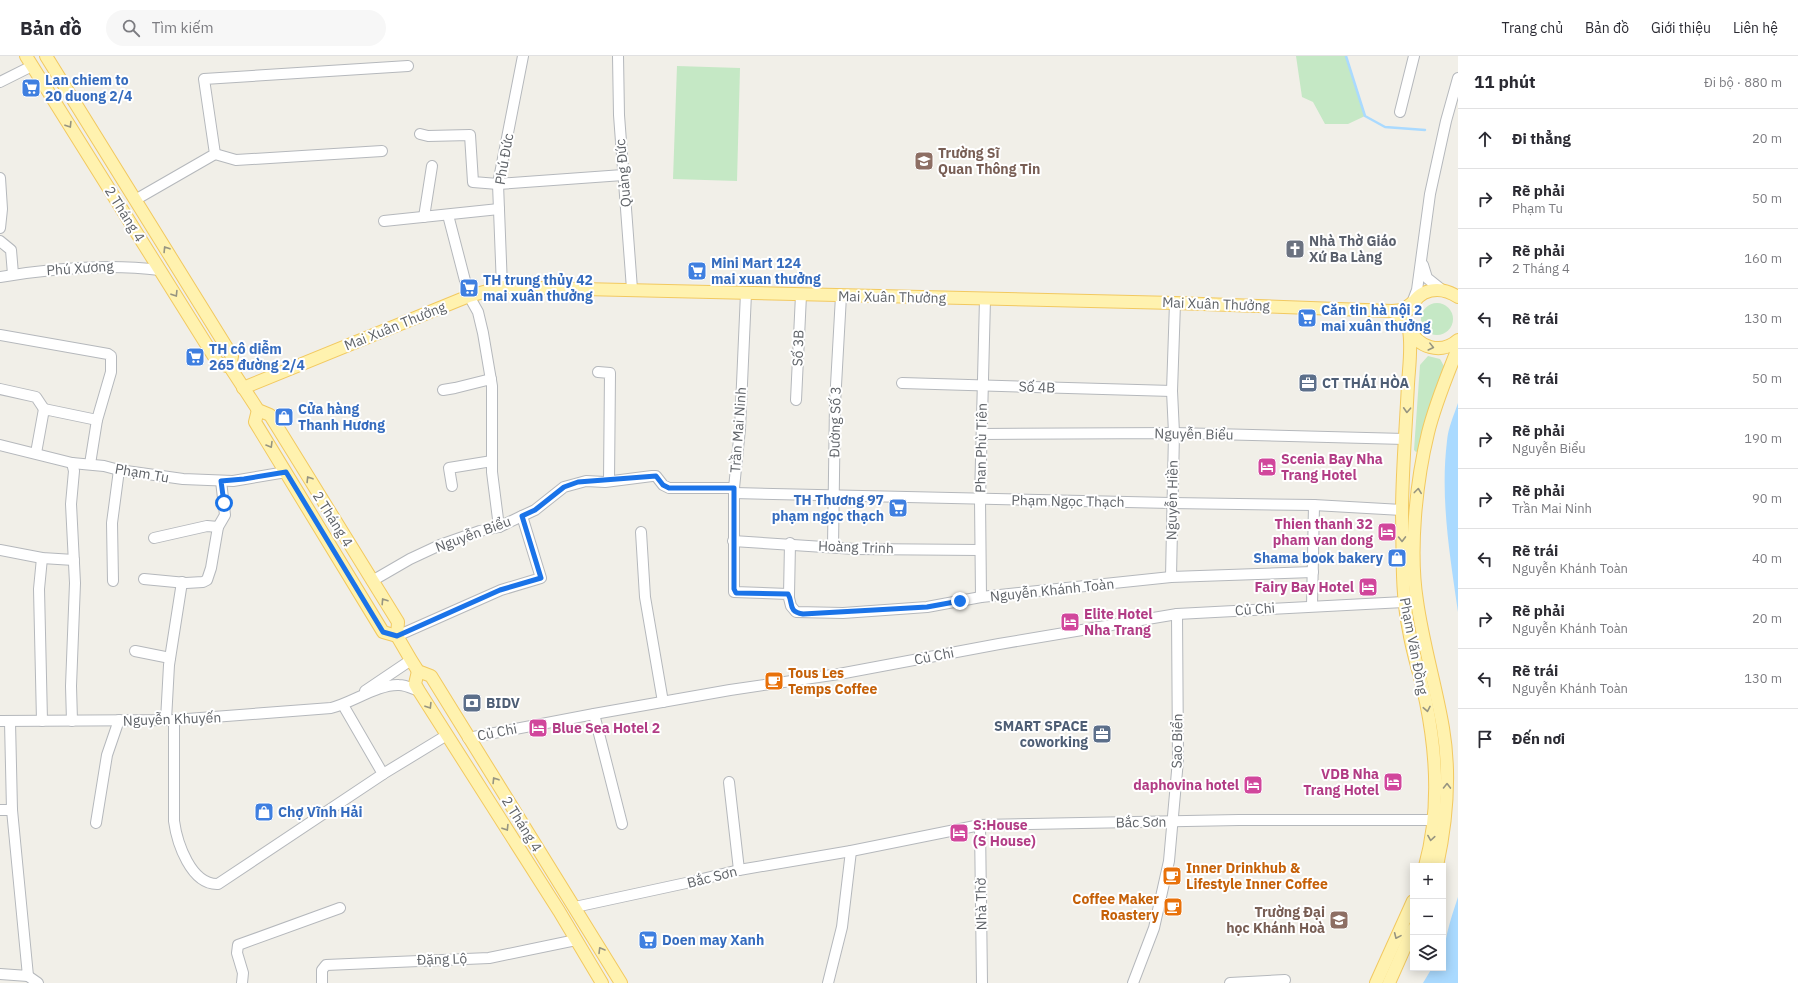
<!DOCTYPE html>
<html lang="vi">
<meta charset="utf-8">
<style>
:root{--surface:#fff;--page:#f7f7f7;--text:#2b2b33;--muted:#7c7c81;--line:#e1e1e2}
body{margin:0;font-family:"IBM Plex Sans",sans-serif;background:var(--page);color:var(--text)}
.controls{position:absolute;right:12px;bottom:12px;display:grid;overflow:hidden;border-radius:0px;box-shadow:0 2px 10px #0003}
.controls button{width:36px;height:36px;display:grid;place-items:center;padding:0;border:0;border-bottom:1px solid var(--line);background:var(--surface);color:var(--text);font:20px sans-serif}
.stop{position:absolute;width:12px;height:12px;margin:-9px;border:3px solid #1a73e8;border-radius:50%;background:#fff}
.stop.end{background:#1a73e8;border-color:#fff;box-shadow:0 1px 4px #0008}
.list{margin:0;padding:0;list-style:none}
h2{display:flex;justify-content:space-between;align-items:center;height:52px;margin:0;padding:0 16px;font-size:17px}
h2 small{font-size:13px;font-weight:400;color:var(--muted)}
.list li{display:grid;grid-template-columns:26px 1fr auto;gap:12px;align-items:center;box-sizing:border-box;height:60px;padding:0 16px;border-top:1px solid var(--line)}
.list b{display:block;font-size:15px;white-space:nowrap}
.list p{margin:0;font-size:13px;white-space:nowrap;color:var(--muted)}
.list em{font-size:13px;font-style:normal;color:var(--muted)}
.icon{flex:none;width:22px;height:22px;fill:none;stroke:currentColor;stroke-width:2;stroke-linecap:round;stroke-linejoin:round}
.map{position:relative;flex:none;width:1458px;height:927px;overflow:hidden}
header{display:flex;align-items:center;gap:24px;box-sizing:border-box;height:56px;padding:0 20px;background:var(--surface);border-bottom:1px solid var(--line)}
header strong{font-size:19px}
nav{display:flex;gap:22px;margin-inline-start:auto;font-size:14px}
.search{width:280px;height:36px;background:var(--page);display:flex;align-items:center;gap:10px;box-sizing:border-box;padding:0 14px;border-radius:22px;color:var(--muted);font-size:15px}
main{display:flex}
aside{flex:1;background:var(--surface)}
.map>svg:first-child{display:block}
</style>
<header>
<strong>Bản đồ</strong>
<div class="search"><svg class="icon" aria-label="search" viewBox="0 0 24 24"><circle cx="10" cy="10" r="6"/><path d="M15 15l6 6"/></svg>Tìm kiếm</div>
<nav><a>Trang chủ</a><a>Bản đồ</a><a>Giới thiệu</a><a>Liên hệ</a></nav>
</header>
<main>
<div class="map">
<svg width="1458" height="927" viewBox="0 0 1458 927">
<rect width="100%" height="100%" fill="#f1efe8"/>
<!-- green -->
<g fill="#c5e8c5">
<polygon points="1296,0 1346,0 1365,60 1348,68 1325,68 1313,46 1302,41"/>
<polygon points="677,10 740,12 737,125 673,123"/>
<circle cx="1437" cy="263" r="16"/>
<polygon points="1428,300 1440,303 1445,312 1427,360 1418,395 1416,396 1414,394 1420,309"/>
</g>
<!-- water -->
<g fill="#aadaff">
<path d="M1458,347V556C1450,500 1440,442 1447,385C1448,372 1454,359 1458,347Z"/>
<path d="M1458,841V927H1423L1432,912H1443C1443,886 1450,865 1458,841Z"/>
</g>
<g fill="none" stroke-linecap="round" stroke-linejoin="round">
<!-- stream -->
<polyline stroke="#aadaff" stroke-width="2.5" points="1346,0 1365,60 1385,71 1425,74"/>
<!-- minor casing -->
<g stroke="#b5b8bc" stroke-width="12">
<g id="minor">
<polyline points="618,0 619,59 632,233"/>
<polyline points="0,26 32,10"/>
<polyline points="1400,56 1414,0"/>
<polyline points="420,78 428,80 470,79 473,126 498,128 623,119"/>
<polyline points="215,98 236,104 382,95"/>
<polyline points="0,122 2,153 0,172"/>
<polyline points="135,144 215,98 204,23 408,10"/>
<polyline points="448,159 469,240 478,256 483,277 492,330 492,416 499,471"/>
<polyline points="424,161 432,110"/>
<polyline points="384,165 499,153"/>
<polyline points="0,185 11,194 13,218"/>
<polyline points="1423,209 1427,222 1442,234"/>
<path d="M0,221C53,212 106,207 160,214"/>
<polyline points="502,231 498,128 523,0"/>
<polyline points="746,237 740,373 734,432 734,536 788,538 791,550 796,556 843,557 927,551 981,541 1171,521 1313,516"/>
<polyline points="1412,247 1417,234 1430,138 1446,65 1458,22"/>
<polyline points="0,279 108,298 111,300 111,316 97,364 90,408"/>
<polyline points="598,316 610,317 609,425"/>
<polyline points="902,327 1172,335"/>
<polyline points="0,333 36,341 44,353"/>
<polyline points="443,334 455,332 491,323"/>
<polyline points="796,344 801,239"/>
<polyline points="982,378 1174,377 1405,383"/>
<polyline points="0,389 72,407 104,410 119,414 183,423 233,425 286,416"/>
<polyline points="36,397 44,353 97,364"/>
<polyline points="72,407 74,415 71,448 75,527 71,630 72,665"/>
<polyline points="452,430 449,412 492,405"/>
<polyline points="734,437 1171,447 1314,449 1402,454"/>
<polyline points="641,476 645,541 663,646"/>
<polyline points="154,482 207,470 218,471"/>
<polyline points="733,485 855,493 980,494"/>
<polyline points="833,491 835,347 841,240"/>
<polyline points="0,494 42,502 74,504"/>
<polyline points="42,502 39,533 42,665"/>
<polyline points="1171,521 1174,377 1172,335 1175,247"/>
<polyline points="144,523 186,527 203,526 207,524 211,512 218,471 225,459 221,425"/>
<polyline points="113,525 112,467 119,414"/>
<polyline points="372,525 410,503 440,489 480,475 499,471 522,460 535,454 564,431 586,425 605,426 652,420 656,420 663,429 669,432 734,432"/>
<polyline points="789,539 790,487"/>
<polyline points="981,541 980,443 985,243"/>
<polyline points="1312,550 1314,449"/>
<polyline points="397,580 501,534 541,522 522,460"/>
<polyline points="135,595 170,602"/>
<polyline points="365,635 411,604"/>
<polyline points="594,658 622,768"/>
<polyline points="166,664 169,609 182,526"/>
<path d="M174,664V765C177,787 191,829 218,828L383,718L343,649"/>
<path d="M0,665L174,664L331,652C352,647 378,628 399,629C406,629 413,633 419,635"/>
<polyline points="468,682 594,658 730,634 839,618 999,588 1177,558 1404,546"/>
<polyline points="383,718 447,679"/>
<polyline points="729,726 739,814"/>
<polyline points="0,754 12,754"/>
<polyline points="96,767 107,699 119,664"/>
<polyline points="980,769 982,927"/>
<polyline points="575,851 686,827 739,814 851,795 980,769 1239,764 1434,764"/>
<polyline points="0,918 28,920 12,754 10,666"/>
<polyline points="28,920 38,927"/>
<polyline points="242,927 243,917 237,897 238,889 340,852"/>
<polyline points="322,927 322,914 326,909 489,902 576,884"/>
<polyline points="828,927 842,871 851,795"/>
<polyline points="1133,927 1154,872 1169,805 1178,704 1177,558"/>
<polyline points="1230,927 1285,924"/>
</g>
</g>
<!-- major casing -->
<g stroke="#f2c960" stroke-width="14">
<g id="major">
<polyline points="26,0 218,307 230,311 258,354 270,359 398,566 397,580 411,604 418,615 431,620 621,927"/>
<polyline points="46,0 232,300 230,311"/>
<path d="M1410,253C1419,232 1440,229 1458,241"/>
<path d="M1392,255C1399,259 1408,264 1409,274C1412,291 1409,311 1408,328C1406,371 1402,415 1402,458C1403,497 1401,536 1409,575C1413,599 1421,622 1426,646C1437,700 1440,756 1425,810"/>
<path d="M1409,271C1417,292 1441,299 1458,284"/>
<polyline points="243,332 469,240 502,231 1175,247 1392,255 1403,254 1412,247"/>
<polyline points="258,354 255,366 383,576 397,580"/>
<polyline points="418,615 415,628 419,635 559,855 602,927"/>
<path d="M1437,810C1447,764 1451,719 1443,672C1436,630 1423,588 1417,545C1409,495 1416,426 1428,377C1435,348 1447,320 1458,292"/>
<polyline points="1376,927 1413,845"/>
<polyline points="1389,927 1413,873"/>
</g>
</g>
<!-- minor -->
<use href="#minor" stroke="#fff" stroke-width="10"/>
<!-- major -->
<use href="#major" stroke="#fff2af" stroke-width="12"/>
</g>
<!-- one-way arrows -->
<defs><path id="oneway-chevron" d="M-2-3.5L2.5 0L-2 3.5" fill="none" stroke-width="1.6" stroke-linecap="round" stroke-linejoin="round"/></defs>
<g stroke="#979581">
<use href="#oneway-chevron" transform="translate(69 69) rotate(58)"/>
<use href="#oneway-chevron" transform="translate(166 193) rotate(-122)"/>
<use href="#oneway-chevron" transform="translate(175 238) rotate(58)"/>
<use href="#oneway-chevron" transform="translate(1431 291) rotate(14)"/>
<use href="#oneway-chevron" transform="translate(1407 354) rotate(93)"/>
<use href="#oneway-chevron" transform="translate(270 389) rotate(59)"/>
<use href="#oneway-chevron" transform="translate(309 423) rotate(-122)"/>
<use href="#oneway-chevron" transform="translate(1418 435) rotate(-83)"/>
<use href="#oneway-chevron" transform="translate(1402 483) rotate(89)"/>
<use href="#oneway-chevron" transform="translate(384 545) rotate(-123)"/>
<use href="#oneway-chevron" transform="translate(429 650) rotate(58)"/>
<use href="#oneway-chevron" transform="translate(1427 653) rotate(79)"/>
<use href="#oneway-chevron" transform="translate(495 724) rotate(-122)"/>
<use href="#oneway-chevron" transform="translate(1447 730) rotate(-89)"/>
<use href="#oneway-chevron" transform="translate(506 772) rotate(58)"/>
<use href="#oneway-chevron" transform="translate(1431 782) rotate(99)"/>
<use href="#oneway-chevron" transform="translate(1397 880) rotate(114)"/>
<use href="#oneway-chevron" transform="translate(601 894) rotate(-121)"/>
</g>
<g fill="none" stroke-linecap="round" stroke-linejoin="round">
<!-- route -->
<path stroke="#1a73e8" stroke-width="5" d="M224,447L221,425L244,423L286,416L383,576L397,580L500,534L541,522L522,460L535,454L564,431L578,426L656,420L663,429L669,432H734V533L736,537L788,538C794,548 787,555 803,558L927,551L960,545"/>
</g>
<!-- icons -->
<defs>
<g id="supermarket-square" transform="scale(1)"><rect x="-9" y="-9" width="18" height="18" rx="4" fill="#3f7fe0" stroke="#fff"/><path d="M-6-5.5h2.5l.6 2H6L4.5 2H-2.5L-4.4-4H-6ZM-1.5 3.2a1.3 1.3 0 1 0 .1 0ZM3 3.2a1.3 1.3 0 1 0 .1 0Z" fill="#fff"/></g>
<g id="university-square" transform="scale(1)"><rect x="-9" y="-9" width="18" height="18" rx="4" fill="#8d6e63" stroke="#fff"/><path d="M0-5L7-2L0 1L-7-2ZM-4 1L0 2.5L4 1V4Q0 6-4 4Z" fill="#fff"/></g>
<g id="church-square" transform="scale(1)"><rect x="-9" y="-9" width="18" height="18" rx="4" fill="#6b7280" stroke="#fff"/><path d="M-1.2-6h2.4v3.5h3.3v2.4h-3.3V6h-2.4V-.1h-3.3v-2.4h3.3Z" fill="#fff"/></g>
<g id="office-square" transform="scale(1)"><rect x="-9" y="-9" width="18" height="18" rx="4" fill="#5c6f8a" stroke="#fff"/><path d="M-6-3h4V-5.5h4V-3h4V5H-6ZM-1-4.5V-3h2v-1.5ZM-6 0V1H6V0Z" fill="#fff"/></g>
<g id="shop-square" transform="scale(1)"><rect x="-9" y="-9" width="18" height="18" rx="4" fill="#3f7fe0" stroke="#fff"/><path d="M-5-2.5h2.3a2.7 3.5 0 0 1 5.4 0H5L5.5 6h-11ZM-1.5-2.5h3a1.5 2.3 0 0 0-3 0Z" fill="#fff"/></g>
<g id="hotel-square" transform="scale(1)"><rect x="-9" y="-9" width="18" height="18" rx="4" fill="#d1479c" stroke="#fff"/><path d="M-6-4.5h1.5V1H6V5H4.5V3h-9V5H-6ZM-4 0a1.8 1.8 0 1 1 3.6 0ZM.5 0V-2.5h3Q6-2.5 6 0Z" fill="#fff"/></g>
<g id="cafe-square" transform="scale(1)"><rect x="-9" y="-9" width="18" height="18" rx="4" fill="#e8710a" stroke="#fff"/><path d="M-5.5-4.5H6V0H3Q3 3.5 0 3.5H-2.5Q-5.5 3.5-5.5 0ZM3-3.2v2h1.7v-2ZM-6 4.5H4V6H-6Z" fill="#fff"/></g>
<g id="bank-square" transform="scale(1)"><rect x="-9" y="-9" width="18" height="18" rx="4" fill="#5c6f8a" stroke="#fff"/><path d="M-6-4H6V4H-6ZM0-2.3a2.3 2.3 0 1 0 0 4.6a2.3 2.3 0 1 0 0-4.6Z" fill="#fff"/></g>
</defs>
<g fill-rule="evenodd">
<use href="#supermarket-square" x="31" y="32"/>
<use href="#university-square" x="924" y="105"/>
<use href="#church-square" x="1295" y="193"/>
<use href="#supermarket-square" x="697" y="215"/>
<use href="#supermarket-square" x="469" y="232"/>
<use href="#supermarket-square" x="1307" y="262"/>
<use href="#supermarket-square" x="195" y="301"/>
<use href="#office-square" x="1308" y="327"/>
<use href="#shop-square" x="284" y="361"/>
<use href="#hotel-square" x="1267" y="411"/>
<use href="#supermarket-square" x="898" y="452"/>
<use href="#hotel-square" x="1387" y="476"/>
<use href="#shop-square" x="1397" y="502"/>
<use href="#hotel-square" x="1368" y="531"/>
<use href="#hotel-square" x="1070" y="566"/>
<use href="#cafe-square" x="774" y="625"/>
<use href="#bank-square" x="472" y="647"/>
<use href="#hotel-square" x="538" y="672"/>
<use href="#office-square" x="1102" y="678"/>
<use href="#hotel-square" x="1393" y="726"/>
<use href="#hotel-square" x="1253" y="729"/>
<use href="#shop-square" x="264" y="756"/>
<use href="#hotel-square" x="959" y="777"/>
<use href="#cafe-square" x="1172" y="820"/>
<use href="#cafe-square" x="1173" y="851"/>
<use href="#university-square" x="1339" y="864"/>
<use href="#supermarket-square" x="648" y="884"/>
</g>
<g text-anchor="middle" stroke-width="4" stroke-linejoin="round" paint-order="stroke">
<!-- shop labels -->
<g font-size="14" font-weight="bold" fill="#366cbe" stroke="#fff" text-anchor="start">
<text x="45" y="29">Lan chiem to<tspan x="45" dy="16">20 duong 2/4</tspan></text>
<text x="711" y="212">Mini Mart 124<tspan x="711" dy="16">mai xuan thưởng</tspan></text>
<text x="483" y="229">TH trung thủy 42<tspan x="483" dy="16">mai xuân thưởng</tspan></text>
<text x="1321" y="259">Căn tin hà nội 2<tspan x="1321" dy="16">mai xuân thưởng</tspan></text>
<text x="209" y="298">TH cô diễm<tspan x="209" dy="16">265 đường 2/4</tspan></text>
<text x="298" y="358">Cửa hàng<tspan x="298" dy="16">Thanh Hương</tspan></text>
<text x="884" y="449" text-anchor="end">TH Thương 97<tspan x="884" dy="16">phạm ngọc thạch</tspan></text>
<text x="1383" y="507" text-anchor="end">Shama book bakery</text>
<text x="278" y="761">Chợ Vĩnh Hải</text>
<text x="662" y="889">Doen may Xanh</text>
</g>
<!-- education labels -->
<g font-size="14" font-weight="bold" fill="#785e54" stroke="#fff" text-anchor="start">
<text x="938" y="102">Trường Sĩ<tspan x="938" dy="16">Quan Thông Tin</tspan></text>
<text x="1325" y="861" text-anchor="end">Trường Đại<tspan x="1325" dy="16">học Khánh Hoà</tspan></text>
</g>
<!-- street labels -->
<g font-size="14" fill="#5f6368" stroke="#fff">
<text transform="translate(504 103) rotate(-80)" y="5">Phú Đức</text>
<text transform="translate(623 117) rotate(-95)" y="5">Quảng Đức</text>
<text transform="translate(125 158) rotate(58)" y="5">2 Tháng 4</text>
<text transform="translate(80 212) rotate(-4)" y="5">Phú Xương</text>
<text transform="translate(892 241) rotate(1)" y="5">Mai Xuân Thưởng</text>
<text transform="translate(1216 248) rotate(2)" y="5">Mai Xuân Thưởng</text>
<text transform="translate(395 270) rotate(-22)" y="5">Mai Xuân Thưởng</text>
<text transform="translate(798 292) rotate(-88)" y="5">Số 3B</text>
<text transform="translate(1037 331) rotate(2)" y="5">Số 4B</text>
<text transform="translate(835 366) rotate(-89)" y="5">Đường Số 3</text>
<text transform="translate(738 374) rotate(-86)" y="5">Trần Mai Ninh</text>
<text transform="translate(1194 378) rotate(1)" y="5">Nguyễn Biểu</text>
<text transform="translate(981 392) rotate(-89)" y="5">Phan Phù Tiên</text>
<text transform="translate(142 417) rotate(10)" y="5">Phạm Tu</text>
<text transform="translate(1172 444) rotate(-89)" y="5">Nguyễn Hiền</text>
<text transform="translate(1068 445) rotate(1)" y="5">Phạm Ngọc Thạch</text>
<text transform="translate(333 463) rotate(58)" y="5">2 Tháng 4</text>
<text transform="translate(473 478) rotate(-20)" y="5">Nguyễn Biểu</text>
<text transform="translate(856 491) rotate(2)" y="5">Hoàng Trinh</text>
<text transform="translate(1052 534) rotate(-6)" y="5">Nguyễn Khánh Toàn</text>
<text transform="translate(1255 553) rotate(-4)" y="5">Củ Chi</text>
<text transform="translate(1414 590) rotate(79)" y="5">Phạm Văn Đồng</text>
<text transform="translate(934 600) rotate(-11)" y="5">Củ Chi</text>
<text transform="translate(172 663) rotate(-2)" y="5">Nguyễn Khuyến</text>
<text transform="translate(497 676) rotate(-11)" y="5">Củ Chi</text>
<text transform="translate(1177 685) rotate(-89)" y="5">Sao Biển</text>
<text transform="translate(1141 766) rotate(-1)" y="5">Bắc Sơn</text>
<text transform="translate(522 768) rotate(58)" y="5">2 Tháng 4</text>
<text transform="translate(712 821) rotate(-14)" y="5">Bắc Sơn</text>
<text transform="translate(981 848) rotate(-91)" y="5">Nhà Thờ</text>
<text transform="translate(442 903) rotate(-2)" y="5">Đặng Lộ</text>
</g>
<!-- worship labels -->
<g font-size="14" font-weight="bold" fill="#5b616d" stroke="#fff" text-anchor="start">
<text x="1309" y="190">Nhà Thờ Giáo<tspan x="1309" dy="16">Xứ Ba Làng</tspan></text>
</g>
<!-- service labels -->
<g font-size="14" font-weight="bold" fill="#4e5e75" stroke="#fff" text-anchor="start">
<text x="1322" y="332">CT THÁI HÒA</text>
<text x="486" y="652">BIDV</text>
<text x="1088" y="675" text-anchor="end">SMART SPACE<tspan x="1088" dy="16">coworking</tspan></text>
</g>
<!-- hotel labels -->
<g font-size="14" font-weight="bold" fill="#b23c85" stroke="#fff" text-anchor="start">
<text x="1281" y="408">Scenia Bay Nha<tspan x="1281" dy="16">Trang Hotel</tspan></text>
<text x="1373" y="473" text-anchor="end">Thien thanh 32<tspan x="1373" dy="16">pham van dong</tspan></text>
<text x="1354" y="536" text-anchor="end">Fairy Bay Hotel</text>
<text x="1084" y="563">Elite Hotel<tspan x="1084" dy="16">Nha Trang</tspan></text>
<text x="552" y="677">Blue Sea Hotel 2</text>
<text x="1379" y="723" text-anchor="end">VDB Nha<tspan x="1379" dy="16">Trang Hotel</tspan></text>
<text x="1239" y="734" text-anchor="end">daphovina hotel</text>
<text x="973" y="774">S:House<tspan x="973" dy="16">(S House)</tspan></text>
</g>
<!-- food labels -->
<g font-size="14" font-weight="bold" fill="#c56008" stroke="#fff" text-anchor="start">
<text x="788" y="622">Tous Les<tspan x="788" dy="16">Temps Coffee</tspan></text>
<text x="1186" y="817">Inner Drinkhub &amp;<tspan x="1186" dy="16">Lifestyle Inner Coffee</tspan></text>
<text x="1159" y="848" text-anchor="end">Coffee Maker<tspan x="1159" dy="16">Roastery</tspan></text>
</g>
</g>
</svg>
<div class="controls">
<button>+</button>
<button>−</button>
<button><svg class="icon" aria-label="layers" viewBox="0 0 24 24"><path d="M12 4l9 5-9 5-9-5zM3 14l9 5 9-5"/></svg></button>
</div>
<div class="stop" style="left:224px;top:447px"></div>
<div class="stop end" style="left:960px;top:545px"></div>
</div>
<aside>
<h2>11 phút<small>Đi bộ · 880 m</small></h2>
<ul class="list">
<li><svg class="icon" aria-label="ahead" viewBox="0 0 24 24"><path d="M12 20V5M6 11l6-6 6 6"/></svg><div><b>Đi thẳng</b></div><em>20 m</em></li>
<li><svg class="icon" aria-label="right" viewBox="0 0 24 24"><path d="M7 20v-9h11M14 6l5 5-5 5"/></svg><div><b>Rẽ phải</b><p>Phạm Tu</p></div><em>50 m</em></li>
<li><svg class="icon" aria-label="right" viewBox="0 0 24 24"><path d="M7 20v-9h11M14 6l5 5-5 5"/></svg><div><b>Rẽ phải</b><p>2 Tháng 4</p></div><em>160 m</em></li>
<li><svg class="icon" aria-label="left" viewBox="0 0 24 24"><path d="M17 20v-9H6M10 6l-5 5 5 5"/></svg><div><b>Rẽ trái</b></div><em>130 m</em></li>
<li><svg class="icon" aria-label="left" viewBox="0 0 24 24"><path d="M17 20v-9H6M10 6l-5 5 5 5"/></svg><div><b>Rẽ trái</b></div><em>50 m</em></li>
<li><svg class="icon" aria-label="right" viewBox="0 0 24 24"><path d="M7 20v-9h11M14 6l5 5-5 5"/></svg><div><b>Rẽ phải</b><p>Nguyễn Biểu</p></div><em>190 m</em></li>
<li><svg class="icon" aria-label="right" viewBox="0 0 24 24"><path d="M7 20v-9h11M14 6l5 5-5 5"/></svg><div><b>Rẽ phải</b><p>Trần Mai Ninh</p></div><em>90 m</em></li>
<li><svg class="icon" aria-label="left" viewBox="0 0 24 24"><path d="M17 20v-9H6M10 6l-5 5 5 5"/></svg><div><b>Rẽ trái</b><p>Nguyễn Khánh Toàn</p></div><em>40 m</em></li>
<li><svg class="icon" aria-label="right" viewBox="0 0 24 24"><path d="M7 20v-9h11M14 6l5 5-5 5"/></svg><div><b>Rẽ phải</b><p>Nguyễn Khánh Toàn</p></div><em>20 m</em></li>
<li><svg class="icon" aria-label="left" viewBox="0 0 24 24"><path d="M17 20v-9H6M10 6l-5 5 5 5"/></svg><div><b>Rẽ trái</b><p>Nguyễn Khánh Toàn</p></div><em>130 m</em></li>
<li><svg class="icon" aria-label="arrive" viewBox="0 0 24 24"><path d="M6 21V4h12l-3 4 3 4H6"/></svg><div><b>Đến nơi</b></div></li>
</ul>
</aside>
</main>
